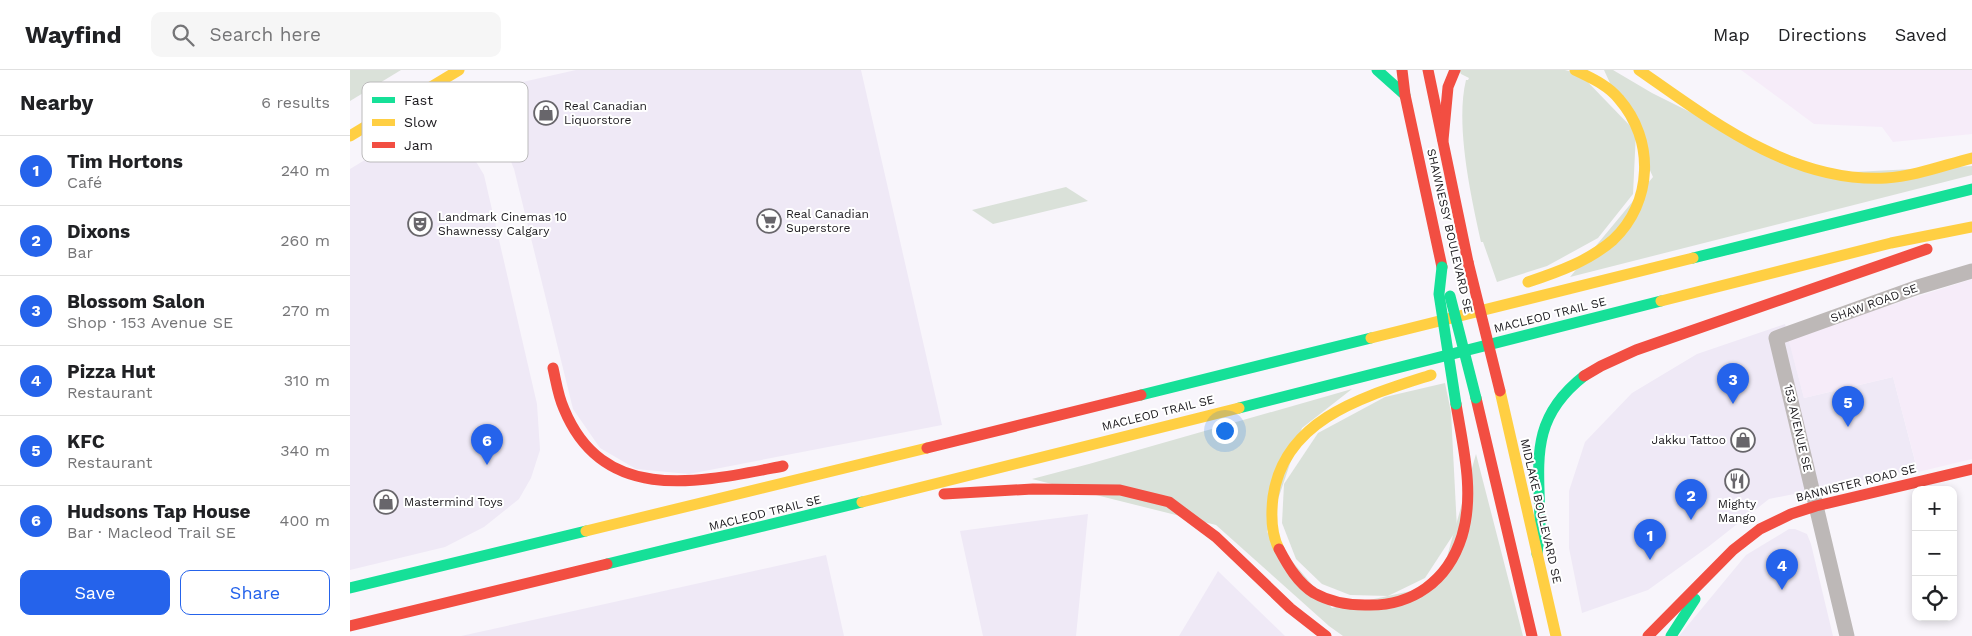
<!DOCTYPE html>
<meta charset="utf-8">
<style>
:root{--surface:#fff;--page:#f6f6f6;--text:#202124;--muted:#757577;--line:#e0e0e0;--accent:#2563eb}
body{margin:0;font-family:"Work Sans",sans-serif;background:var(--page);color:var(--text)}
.controls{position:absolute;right:15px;bottom:15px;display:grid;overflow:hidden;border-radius:10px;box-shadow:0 2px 8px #0003}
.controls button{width:45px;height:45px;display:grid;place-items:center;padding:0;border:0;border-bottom:1px solid var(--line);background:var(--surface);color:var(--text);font:25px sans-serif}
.you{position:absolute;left:874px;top:360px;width:18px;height:18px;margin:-12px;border:4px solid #fff;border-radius:50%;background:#1a73e8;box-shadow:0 0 0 8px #1a73e833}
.badge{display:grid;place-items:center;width:32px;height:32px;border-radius:50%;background:var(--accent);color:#fff;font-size:16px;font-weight:700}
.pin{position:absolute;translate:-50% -41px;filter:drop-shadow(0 1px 2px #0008)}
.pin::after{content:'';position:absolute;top:26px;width:18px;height:15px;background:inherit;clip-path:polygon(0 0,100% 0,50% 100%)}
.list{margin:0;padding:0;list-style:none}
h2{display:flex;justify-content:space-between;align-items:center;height:65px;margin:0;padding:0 20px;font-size:21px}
h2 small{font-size:16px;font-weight:400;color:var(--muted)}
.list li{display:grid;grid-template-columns:32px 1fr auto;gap:15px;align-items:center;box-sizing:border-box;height:70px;padding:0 20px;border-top:1px solid var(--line)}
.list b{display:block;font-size:19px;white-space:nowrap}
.list p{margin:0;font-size:16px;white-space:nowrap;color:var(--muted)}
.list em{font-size:16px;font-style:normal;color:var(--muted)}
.actions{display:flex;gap:10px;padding:15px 20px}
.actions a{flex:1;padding:11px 0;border:1px solid var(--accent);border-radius:10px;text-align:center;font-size:18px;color:var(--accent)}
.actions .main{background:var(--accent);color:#fff}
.icon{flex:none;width:28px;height:28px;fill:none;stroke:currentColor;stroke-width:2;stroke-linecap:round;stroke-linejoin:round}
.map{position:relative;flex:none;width:1622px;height:566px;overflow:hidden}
header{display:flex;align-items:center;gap:30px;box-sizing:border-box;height:70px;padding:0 25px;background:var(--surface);border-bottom:1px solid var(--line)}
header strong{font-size:24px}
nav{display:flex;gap:28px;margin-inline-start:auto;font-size:18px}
.search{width:350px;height:45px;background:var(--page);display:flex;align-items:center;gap:12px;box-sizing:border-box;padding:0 18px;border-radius:10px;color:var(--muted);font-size:19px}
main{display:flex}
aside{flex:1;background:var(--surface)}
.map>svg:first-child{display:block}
</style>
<header>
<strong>Wayfind</strong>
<div class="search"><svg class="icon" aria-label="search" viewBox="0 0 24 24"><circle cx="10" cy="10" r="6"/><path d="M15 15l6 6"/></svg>Search here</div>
<nav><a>Map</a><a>Directions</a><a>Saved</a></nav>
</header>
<main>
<aside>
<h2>Nearby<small>6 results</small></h2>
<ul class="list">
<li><span class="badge">1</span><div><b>Tim Hortons</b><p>Café</p></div><em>240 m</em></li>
<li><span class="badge">2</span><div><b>Dixons</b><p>Bar</p></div><em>260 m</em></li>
<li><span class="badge">3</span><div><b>Blossom Salon</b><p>Shop · 153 Avenue SE</p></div><em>270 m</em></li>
<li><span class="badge">4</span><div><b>Pizza Hut</b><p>Restaurant</p></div><em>310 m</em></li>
<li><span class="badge">5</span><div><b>KFC</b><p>Restaurant</p></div><em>340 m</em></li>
<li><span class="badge">6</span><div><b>Hudsons Tap House</b><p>Bar · Macleod Trail SE</p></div><em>400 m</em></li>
</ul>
<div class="actions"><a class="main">Save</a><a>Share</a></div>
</aside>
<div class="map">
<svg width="1622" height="566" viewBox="0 0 1622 566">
<rect width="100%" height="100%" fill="#f8f5fb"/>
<!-- built -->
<g fill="#efe9f6">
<polygon points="226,0 511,0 592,355 339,404 286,399 250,378 223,339 164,99 132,21"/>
<polygon points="96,41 134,105 187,334 190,380 181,408 169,429 134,457 95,477 0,500 0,99"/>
<polygon points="1435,254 1454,328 1543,307 1567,399 1419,429 1358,477 1298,520 1232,543 1219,478 1219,421 1235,372 1282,323 1347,284"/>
<polygon points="738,444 726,566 633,566 610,461"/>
<polygon points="1439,459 1445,459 1457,464 1461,474 1483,566 1329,566 1396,485"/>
<polygon points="476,485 494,566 111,566"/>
<polygon points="868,501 935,566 829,566"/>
</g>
<!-- industrial -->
<g fill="#f6ecf9">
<polygon points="1391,0 1622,0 1622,64 1543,72 1532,57 1464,54"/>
<polygon points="1622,209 1622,389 1568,402 1543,307 1454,328 1438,268"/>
</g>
<!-- green -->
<g fill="#dae1d9">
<polygon points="0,0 51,0 0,31"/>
<path d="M1109,0H1215L1230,4L1286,62L1283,124L1248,168L1197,196L1147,212L1133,172H1131C1121,126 1105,55 1116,10H1118L1119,8L1111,4Z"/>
<polygon points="1254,0 1263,0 1302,23 1464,104 1622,96 1622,105 1220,207 1303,107"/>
<polygon points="716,117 738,131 643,154 622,140"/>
<polygon points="1095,313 1101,342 1107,459 1075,508 1038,526 1000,525 972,514 946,489 932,453 934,414 968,363 1035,327"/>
<polygon points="1002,319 952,358 917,462 982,538 1089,515 1126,384 1173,566 993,566 979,556 866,455 682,409 739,394"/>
</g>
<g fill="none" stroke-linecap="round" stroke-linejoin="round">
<!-- street -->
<polyline stroke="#bdb8b7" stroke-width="15" points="1497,566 1426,268 1568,217 1622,201"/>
<!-- fast -->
<g stroke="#16e098" stroke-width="11">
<polyline points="1027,0 1055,25"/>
<polyline points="1343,188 1622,119"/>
<polyline points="791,325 1021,268"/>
<polyline points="889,338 1311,231"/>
<path d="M1187,484C1188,474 1190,464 1190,453C1189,391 1179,349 1234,306"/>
<polyline points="257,494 512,432"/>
<polyline points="0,518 236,461"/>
<polyline points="1321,566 1345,529"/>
</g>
<!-- slow -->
<g stroke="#ffcf43" stroke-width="11">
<path d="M1289,0C1362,51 1442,113 1536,108C1566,106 1594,95 1622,88"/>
<polyline points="0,66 109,0"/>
<path d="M1178,212C1208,202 1239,191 1263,170C1303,132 1305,70 1269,29C1258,15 1241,8 1225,0"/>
<polyline points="1311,231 1541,173 1622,157"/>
<polyline points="1021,268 1343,188"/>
<polyline points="1150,321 1206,566"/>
<polyline points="512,432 889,338"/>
<polyline points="236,461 577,378"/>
<path d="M929,479C921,464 921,444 923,427C934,348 1016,326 1081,305"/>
</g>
<!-- jam -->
<g stroke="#f24e42" stroke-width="11">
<polyline points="1052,0 1055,25 1092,197"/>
<polyline points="1078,0 1118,192"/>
<polyline points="1093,70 1098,17 1105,0"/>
<path d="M203,298C206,311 208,326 214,339C254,436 351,412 433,396"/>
<polyline points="1234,306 1251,296 1286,280 1577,179"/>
<polyline points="1126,328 1182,566"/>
<polyline points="577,378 791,325"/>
<polyline points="594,424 683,419 770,420 819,432 866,467 940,538 976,566"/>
<path d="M929,479C938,496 948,513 964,523C980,532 998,535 1015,535C1062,537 1098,511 1112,466C1125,423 1113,377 1106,334"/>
<polyline points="0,556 257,494"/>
<polyline points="1298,566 1383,480 1410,459 1441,444 1466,436 1622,399"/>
</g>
<!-- fast-bridge -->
<g stroke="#16e098" stroke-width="11">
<polyline points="1092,197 1089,224 1106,334"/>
<polyline points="1100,226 1126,328"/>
</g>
<!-- jam-bridge -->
<polyline stroke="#f24e42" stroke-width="11" points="1118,192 1150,321"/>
</g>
<!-- icons -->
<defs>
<g id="shop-ring" transform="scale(1.25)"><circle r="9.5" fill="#fff" stroke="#68666b" stroke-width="1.5"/><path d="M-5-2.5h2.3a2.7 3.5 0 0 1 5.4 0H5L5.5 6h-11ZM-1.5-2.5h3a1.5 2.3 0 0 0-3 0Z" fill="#68666b"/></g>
<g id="supermarket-ring" transform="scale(1.25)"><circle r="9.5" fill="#fff" stroke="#68666b" stroke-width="1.5"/><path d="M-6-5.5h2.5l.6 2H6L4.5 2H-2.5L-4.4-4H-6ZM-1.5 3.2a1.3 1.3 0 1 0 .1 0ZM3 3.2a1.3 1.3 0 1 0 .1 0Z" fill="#68666b"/></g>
<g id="theatre-ring" transform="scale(1.25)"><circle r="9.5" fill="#fff" stroke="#68666b" stroke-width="1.5"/><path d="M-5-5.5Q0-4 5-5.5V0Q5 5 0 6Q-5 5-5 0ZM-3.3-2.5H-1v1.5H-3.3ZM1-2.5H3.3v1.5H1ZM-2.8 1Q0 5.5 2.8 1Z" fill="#68666b"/></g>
<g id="restaurant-ring" transform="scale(1.25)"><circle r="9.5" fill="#fff" stroke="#68666b" stroke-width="1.5"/><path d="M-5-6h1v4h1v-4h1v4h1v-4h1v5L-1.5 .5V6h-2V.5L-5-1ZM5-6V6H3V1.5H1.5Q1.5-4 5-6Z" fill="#68666b"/></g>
</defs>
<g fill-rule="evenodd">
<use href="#shop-ring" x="196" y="43"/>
<use href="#supermarket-ring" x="419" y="151"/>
<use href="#theatre-ring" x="70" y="154"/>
<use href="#shop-ring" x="1393" y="370"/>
<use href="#restaurant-ring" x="1387" y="411"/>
<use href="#shop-ring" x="36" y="432"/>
</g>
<g text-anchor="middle" stroke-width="4" stroke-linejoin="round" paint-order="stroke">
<!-- poi labels -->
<g font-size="12" fill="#1b191d" stroke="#fff" text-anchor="start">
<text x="214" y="40">Real Canadian<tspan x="214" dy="14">Liquorstore</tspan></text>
<text x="436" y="148">Real Canadian<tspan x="436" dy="14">Superstore</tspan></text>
<text x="88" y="151">Landmark Cinemas 10<tspan x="88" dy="14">Shawnessy Calgary</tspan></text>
<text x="1376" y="374" text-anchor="end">Jakku Tattoo</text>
<text x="54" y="436">Mastermind Toys</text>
<text x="1387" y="438" text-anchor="middle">Mighty<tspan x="1387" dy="14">Mango</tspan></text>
</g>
<!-- street labels -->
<g font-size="12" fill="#1b191d" stroke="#fff">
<text transform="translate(1100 161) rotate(77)" y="4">SHAWNESSY BOULEVARD SE</text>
<text transform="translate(1524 233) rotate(-20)" y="4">SHAW ROAD SE</text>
<text transform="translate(1200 245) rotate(-14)" y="4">MACLEOD TRAIL SE</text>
<text transform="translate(808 343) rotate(-14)" y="4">MACLEOD TRAIL SE</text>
<text transform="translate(1448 358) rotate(77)" y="4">153 AVENUE SE</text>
<text transform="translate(1506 413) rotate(-14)" y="4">BANNISTER ROAD SE</text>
<text transform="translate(1191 441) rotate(77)" y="4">MIDLAKE BOULEVARD SE</text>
<text transform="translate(415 443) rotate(-14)" y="4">MACLEOD TRAIL SE</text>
</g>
</g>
<!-- legend -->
<rect x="12" y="12" width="166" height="80" rx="8" fill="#fff" stroke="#bbbabb" stroke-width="1"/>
<rect x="22" y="27" width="23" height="6" fill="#16e098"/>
<rect x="22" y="49" width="23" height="7" fill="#ffcf43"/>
<rect x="22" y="72" width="23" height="6" fill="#f24e42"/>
<g font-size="14" fill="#1b191d">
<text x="54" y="35">Fast</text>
<text x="54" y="57">Slow</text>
<text x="54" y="80">Jam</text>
</g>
</svg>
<div class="controls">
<button>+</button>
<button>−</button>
<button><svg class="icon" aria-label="locate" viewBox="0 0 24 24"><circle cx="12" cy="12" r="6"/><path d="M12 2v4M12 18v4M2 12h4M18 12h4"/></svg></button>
</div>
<div class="you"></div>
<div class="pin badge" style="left:1300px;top:490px">1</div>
<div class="pin badge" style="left:1341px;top:450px">2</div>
<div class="pin badge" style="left:1383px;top:334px">3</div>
<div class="pin badge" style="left:1432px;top:520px">4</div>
<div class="pin badge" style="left:1498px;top:357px">5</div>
<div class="pin badge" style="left:137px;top:395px">6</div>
</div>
</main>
